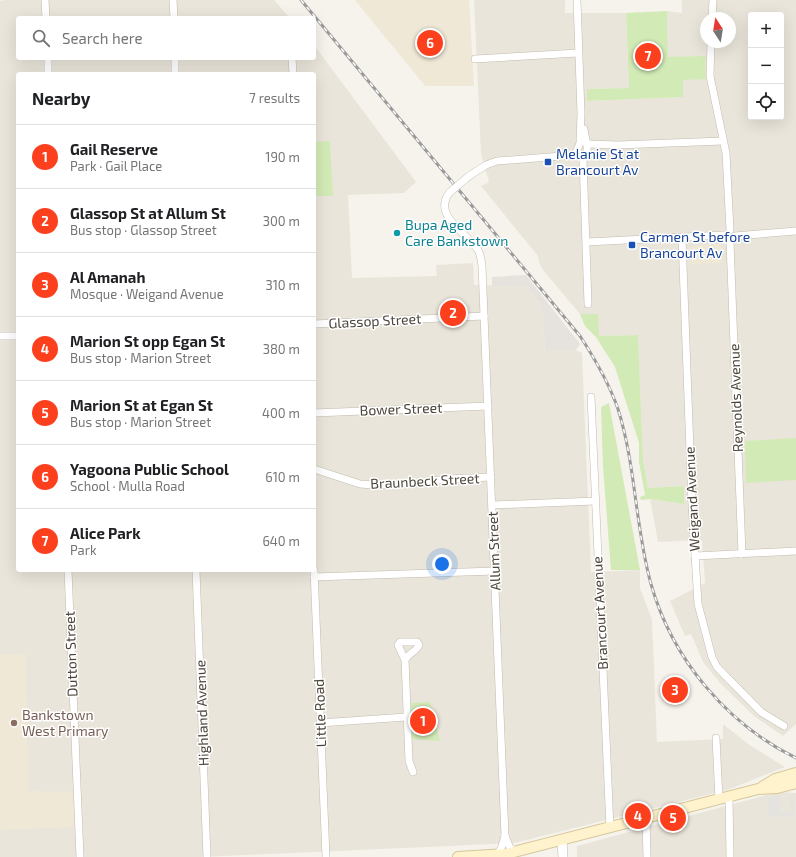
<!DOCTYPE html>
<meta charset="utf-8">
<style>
:root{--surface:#fff;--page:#f6f6f6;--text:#202124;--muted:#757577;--line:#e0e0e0;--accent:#fc3f1d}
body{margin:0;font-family:"Exo 2",sans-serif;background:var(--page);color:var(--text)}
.controls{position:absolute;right:12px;top:12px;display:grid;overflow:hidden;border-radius:4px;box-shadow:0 4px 16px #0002}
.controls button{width:36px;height:36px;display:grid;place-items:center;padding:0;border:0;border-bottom:1px solid var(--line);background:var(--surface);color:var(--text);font:20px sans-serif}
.compass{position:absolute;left:700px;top:12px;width:36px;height:36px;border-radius:50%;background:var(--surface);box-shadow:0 4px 16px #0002;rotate:348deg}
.you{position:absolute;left:442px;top:564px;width:14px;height:14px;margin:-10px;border:3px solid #fff;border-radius:50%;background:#1a73e8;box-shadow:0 0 0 6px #1a73e833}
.badge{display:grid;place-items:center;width:26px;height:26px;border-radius:50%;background:var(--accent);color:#fff;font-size:13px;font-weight:700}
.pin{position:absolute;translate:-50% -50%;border:2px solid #fff;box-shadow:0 1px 4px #0006}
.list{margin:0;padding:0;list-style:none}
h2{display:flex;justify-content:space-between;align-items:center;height:52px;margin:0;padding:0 16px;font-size:17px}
h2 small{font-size:13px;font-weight:400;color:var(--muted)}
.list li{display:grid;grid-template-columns:26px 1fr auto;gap:12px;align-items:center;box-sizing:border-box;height:64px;padding:0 16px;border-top:1px solid var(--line)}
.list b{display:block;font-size:15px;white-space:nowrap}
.list p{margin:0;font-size:13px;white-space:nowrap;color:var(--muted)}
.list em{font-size:13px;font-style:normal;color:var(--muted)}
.icon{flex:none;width:22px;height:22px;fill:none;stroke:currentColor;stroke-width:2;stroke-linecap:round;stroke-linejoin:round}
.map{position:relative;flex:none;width:796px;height:857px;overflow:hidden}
.search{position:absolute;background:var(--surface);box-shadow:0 4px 16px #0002;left:16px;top:16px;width:300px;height:44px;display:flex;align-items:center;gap:10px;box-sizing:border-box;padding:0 14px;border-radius:4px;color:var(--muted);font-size:15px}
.panel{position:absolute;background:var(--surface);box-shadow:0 4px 16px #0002;left:16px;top:72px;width:300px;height:500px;border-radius:4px}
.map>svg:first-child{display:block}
</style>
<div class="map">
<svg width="796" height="857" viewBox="0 0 796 857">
<rect width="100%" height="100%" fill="#f6f3ec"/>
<!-- residential -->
<g fill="#eae5da" fill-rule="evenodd">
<path d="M5,0H274L290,18H18V58H314V45L416,182L404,193L348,195L352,278L437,276L436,265L473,263L474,285L526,286L542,308L545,351L576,350L582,353L591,572L640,570V588L652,620L657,742L723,739V724L748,744L785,767L727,790L514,843L201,857H0V1ZM18,74H314V570H18Z"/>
<path d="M474,0H565V13H626L629,88L587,89V101L683,97V80L668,57L667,11L682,13V0H796V724L783,736L754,716L720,683L703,662L691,634L685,636L670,601L705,583L702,540L658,542L650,499L684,504V486L648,488L643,458L638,335L599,336L597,314H580L543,270L539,263L538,256L481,186L489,182L481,154ZM751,15H781V117H751ZM706,18H730V42H706Z"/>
<polygon points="778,792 796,793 796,857 577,857 577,846"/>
</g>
<!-- industrial -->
<polygon fill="#e6e2dd" points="526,275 580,344 576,350 545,351 542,308 526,286 492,286 492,277"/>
<!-- education -->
<g fill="#efe8d6">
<polygon points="355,0 469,0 474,86 425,86"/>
<polygon points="719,244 721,246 722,263 692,264 692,246"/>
<polygon points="26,654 28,791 75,792 75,827 0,830 0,655"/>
</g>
<!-- green -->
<g fill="#d2eab5">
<polygon points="667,11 668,57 705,56 706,79 683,80 683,97 587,101 587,89 629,88 626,13"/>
<polygon points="330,141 333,196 314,196 314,142"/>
<polygon points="580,314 598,314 599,336 638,335 643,458 648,488 684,486 684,504 650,499 641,500 640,497 645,495 639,462 639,443 615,367 596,337 585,326"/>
<polygon points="609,403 640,570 611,570 603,467 601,407"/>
<polygon points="796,438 796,480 746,483 745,441"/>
<polygon points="430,702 440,741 412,739 410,703"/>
</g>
<!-- parking -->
<polygon fill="#e5e3e0" points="775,796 780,796 780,813 791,813 791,797 795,797 795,817 768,817 768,798"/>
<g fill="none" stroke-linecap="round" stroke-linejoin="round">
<!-- minor casing -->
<g stroke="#c2bbae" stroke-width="8">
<g id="minor">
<polyline points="45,0 46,18"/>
<polyline points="173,0 174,18"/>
<polyline points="712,18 713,0"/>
<polyline points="711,42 710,76 726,153 730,230"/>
<polyline points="48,58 48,74"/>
<polyline points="175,58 175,74"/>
<polyline points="292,58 293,74"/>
<polyline points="475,59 578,53"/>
<polyline points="587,144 618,145 723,141"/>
<polyline points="575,155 580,143 581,113 577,0"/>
<polyline points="583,159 588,304"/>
<path d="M583,159C591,152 585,139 584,129"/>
<polyline points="469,176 486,165 497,161 575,155"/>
<path d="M450,192C431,215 467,233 478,250C481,255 481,260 482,266L505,836L501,849L496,855"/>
<polyline points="735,236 796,231"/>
<polyline points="682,238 692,504 698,604 712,657 717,667 761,712 784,726"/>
<polyline points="587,242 724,235"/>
<polyline points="730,242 742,554"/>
<polyline points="314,324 484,316"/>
<polyline points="0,336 18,336"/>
<polyline points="591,397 610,828"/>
<polyline points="314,413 488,406"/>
<polyline points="314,469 360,484 373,485 409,484 447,479 491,477"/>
<polyline points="493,505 595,501"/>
<polyline points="695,556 796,551"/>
<polyline points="68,570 80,857"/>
<polyline points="196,570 207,857"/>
<polyline points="314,570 326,857"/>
<polyline points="314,577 495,571"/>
<path d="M405,660C409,653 417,651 419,645L417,642H400L398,645L405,660L409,761L413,772"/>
<polyline points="320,723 406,717"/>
<polyline points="716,738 719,800"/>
<polyline points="729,798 730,857"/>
<polyline points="646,819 647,857"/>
<polyline points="505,836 510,848 516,852"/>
</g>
</g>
<!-- tertiary casing -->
<g stroke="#c2bbae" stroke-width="10">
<polyline id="tertiary" points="562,840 563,857"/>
</g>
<!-- secondary casing -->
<g stroke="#d6c79b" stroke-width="12">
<g id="secondary">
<polyline points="762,787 775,779 796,773"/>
<polyline points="458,857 506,854 758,789 777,788 796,783"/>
</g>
</g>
<!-- minor -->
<use href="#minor" stroke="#fff" stroke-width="7"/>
<!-- tertiary -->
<use href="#tertiary" stroke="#fff" stroke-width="9"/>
<!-- secondary -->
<use href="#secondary" stroke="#fff3cd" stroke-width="10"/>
<!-- rail casing -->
<g stroke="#9a9a9a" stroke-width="3">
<path id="rail" d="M301,0L580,336C595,359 609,383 618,409C636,466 635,527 651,584C672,659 727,724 796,758"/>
</g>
<!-- rail -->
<use href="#rail" stroke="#fff" stroke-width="1.5" stroke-dasharray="4.5" stroke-linecap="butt"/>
<!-- minor-bridge casing -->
<g stroke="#c2bbae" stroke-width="8" stroke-linecap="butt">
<polyline id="minor-bridge" points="450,192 469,176"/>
</g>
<!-- minor-bridge -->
<use href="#minor-bridge" stroke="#fff" stroke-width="7"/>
</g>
<!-- markers -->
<g fill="#1a4fb4" stroke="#fff" stroke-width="1.5">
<rect x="544" y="158" width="8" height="8" rx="2"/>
<rect x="628" y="241" width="8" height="8" rx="2"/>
</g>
<circle fill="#0f9aa8" stroke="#fff" stroke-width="1.5" cx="397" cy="233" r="4"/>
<circle fill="#8d6e63" stroke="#fff" stroke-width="1.5" cx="14" cy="723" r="4"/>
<g text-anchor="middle" stroke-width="3" stroke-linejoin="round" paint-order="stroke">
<!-- transit labels -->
<g font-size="14" fill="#164399" stroke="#fff" text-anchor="start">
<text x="556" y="159">Melanie St at<tspan x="556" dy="16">Brancourt Av</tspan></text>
<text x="640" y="242">Carmen St before<tspan x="640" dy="16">Brancourt Av</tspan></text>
</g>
<!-- culture labels -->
<g font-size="14" fill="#0d838f" stroke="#fff" text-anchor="start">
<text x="405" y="230">Bupa Aged<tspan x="405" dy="16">Care Bankstown</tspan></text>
</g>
<!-- street labels -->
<g font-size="14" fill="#4b4439" stroke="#fff">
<text transform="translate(375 321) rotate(-3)" y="5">Glassop Street</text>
<text transform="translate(736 398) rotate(-92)" y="5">Reynolds Avenue</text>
<text transform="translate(401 409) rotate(-2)" y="5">Bower Street</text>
<text transform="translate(425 481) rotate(-3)" y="5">Braunbeck Street</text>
<text transform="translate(692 499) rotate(-93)" y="5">Weigand Avenue</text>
<text transform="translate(494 551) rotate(-92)" y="5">Allum Street</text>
<text transform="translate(600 613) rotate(-93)" y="5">Brancourt Avenue</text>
<text transform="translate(71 654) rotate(-92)" y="5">Dutton Street</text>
<text transform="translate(202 713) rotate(-92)" y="5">Highland Avenue</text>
<text transform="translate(320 713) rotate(-92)" y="5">Little Road</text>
</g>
<!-- education labels -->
<g font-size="14" fill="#785e54" stroke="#fff" text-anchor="start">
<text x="22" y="720">Bankstown<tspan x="22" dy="16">West Primary</tspan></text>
</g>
</g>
</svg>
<div class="controls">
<button>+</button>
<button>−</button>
<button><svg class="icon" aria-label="locate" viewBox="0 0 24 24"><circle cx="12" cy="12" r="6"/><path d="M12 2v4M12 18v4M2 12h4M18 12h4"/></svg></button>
</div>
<svg class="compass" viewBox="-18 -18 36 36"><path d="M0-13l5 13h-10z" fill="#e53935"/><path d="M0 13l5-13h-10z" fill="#757577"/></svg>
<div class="you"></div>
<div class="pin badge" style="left:423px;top:721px">1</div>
<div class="pin badge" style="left:453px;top:313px">2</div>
<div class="pin badge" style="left:675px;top:690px">3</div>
<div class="pin badge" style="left:638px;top:816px">4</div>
<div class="pin badge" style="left:673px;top:818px">5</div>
<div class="pin badge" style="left:430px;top:43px">6</div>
<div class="pin badge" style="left:648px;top:56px">7</div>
<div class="search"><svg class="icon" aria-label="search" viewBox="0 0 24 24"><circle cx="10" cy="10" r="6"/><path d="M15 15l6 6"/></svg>Search here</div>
<section class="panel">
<h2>Nearby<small>7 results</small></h2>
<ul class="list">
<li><span class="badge">1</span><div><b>Gail Reserve</b><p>Park · Gail Place</p></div><em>190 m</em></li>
<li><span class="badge">2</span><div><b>Glassop St at Allum St</b><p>Bus stop · Glassop Street</p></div><em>300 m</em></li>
<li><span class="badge">3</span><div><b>Al Amanah</b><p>Mosque · Weigand Avenue</p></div><em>310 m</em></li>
<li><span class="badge">4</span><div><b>Marion St opp Egan St</b><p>Bus stop · Marion Street</p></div><em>380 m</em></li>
<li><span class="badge">5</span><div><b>Marion St at Egan St</b><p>Bus stop · Marion Street</p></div><em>400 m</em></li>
<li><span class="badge">6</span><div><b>Yagoona Public School</b><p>School · Mulla Road</p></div><em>610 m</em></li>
<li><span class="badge">7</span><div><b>Alice Park</b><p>Park</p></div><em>640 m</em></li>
</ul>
</section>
</div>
